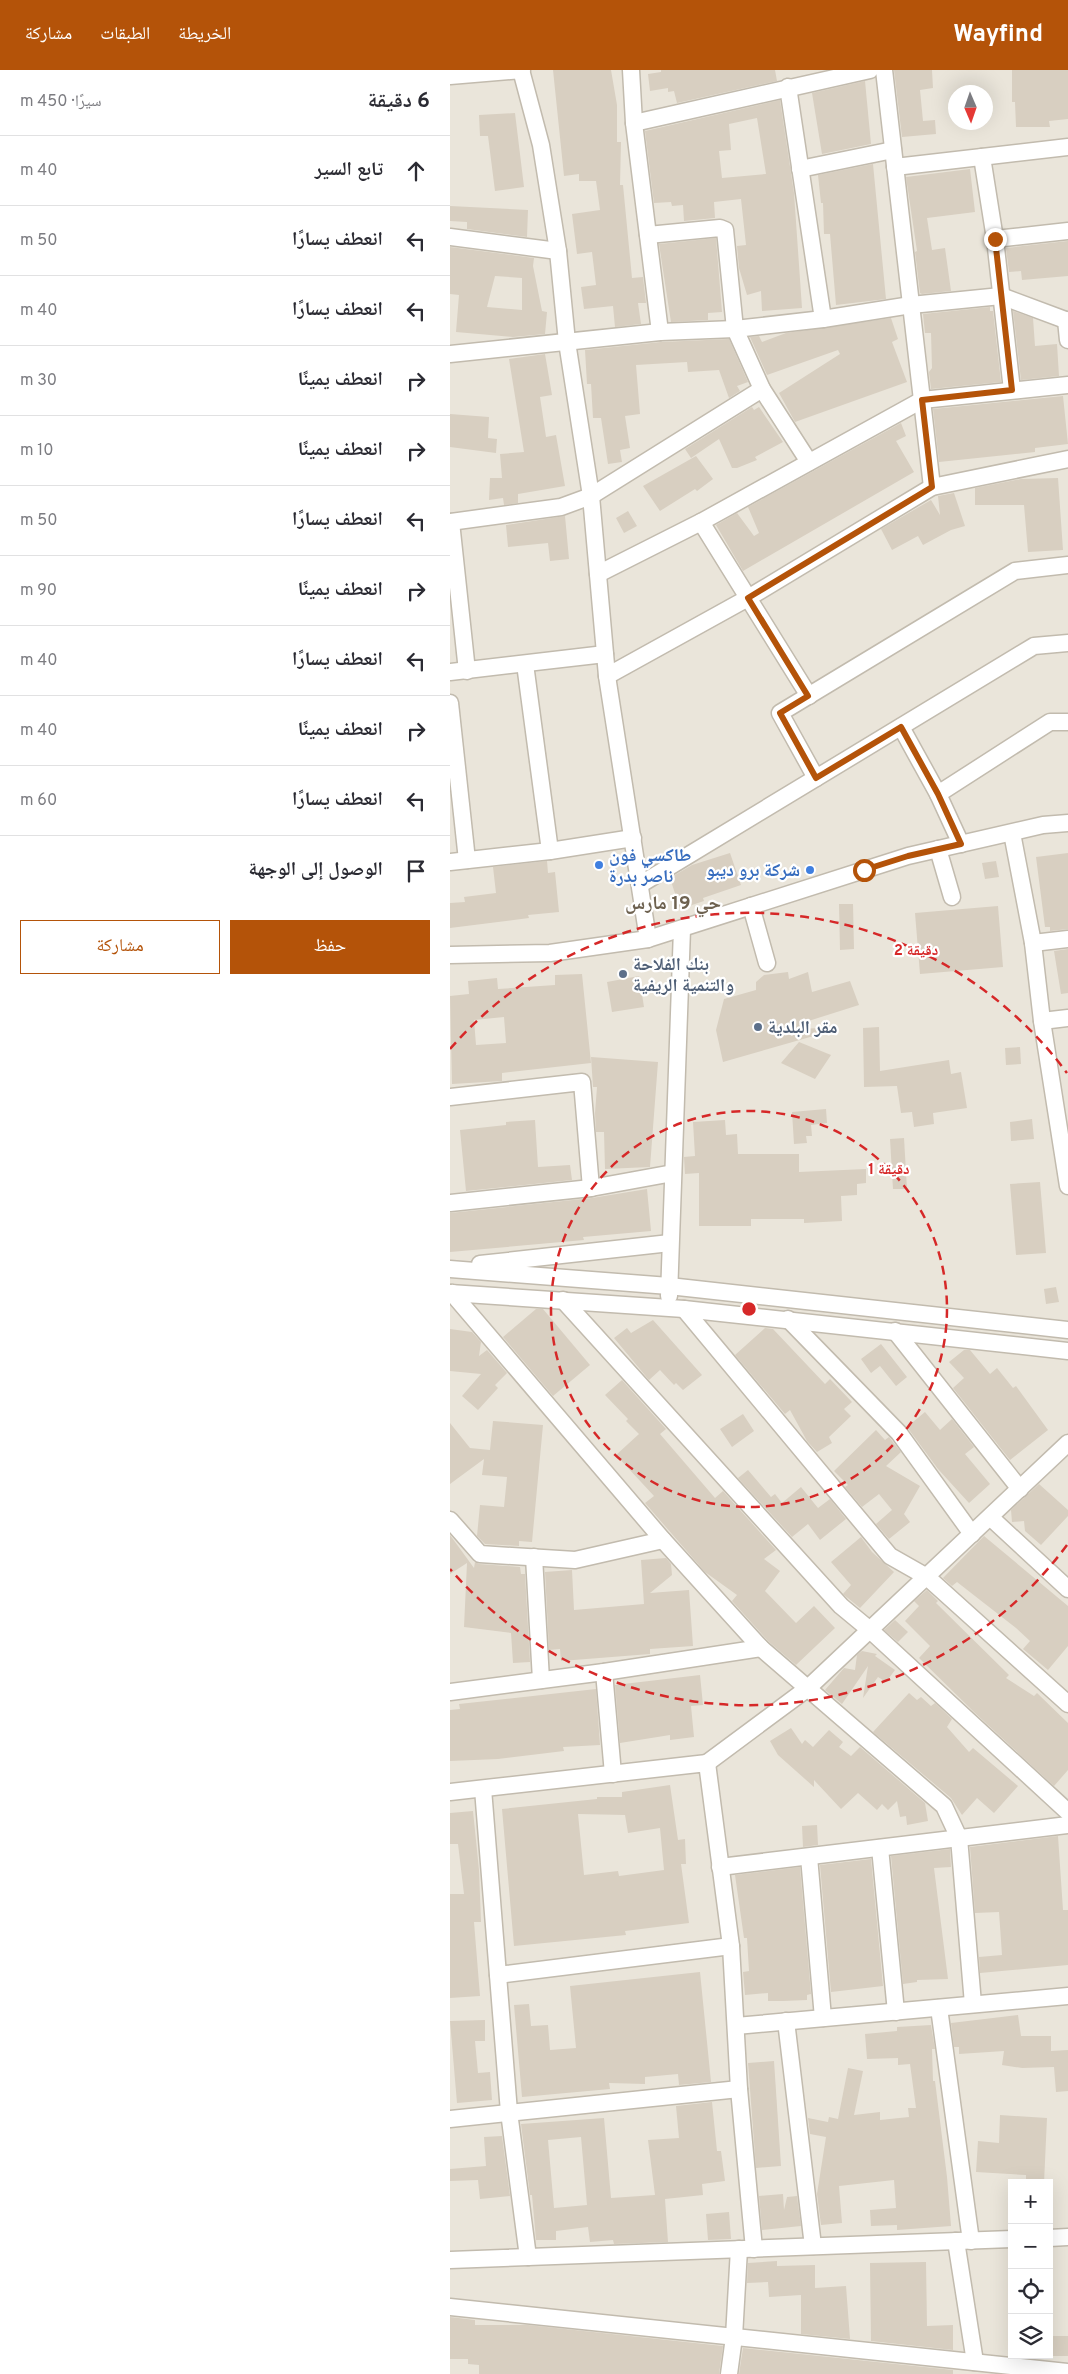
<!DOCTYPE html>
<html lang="ar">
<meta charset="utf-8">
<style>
:root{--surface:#fff;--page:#f2f2f3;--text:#2b2b33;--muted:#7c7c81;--line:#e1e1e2;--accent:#b45309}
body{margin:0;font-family:Overpass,"Noto Naskh Arabic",sans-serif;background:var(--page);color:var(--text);direction:rtl}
.controls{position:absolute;right:15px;bottom:15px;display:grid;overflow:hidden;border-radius:0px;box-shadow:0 5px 20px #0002}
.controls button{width:45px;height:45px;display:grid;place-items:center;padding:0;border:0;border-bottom:1px solid var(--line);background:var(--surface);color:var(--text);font:25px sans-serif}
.compass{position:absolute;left:498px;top:15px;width:45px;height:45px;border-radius:50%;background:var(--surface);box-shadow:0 5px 20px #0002;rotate:178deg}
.stop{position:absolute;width:15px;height:15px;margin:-11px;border:4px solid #b45309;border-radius:50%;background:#fff}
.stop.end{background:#b45309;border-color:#fff;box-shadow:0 1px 5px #0008}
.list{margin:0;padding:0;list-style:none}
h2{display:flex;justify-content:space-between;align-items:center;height:65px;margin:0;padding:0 20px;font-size:21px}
h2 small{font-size:16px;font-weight:400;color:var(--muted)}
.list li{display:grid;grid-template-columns:32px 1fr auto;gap:15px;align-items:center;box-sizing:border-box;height:70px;padding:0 20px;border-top:1px solid var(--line)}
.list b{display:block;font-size:19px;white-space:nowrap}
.list em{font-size:16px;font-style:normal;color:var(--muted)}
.actions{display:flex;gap:10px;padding:15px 20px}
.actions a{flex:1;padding:11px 0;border:1px solid var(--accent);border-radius:0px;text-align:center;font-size:18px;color:var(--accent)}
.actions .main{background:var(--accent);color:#fff}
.icon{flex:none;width:28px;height:28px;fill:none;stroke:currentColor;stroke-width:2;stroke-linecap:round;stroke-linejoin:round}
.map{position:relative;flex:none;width:618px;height:2304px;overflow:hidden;direction:ltr}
header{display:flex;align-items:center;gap:30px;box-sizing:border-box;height:70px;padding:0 25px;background:var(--accent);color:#fff}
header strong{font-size:24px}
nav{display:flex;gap:28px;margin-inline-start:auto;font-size:18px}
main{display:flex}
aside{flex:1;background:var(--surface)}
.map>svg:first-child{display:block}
</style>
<header>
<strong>Wayfind</strong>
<nav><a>الخريطة</a><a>الطبقات</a><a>مشاركة</a></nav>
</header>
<main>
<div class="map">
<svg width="618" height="2304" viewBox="0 0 618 2304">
<rect width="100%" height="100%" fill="#f6f3ec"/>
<!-- residential -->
<path fill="#eae5da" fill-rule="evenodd" d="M0,0H618V2304H0ZM506,22H536V52H506ZM562,2113H599V2285H562Z"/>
<!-- building -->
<g fill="#d8cfc1" fill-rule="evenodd">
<polygon points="103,0 161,0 167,35 167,72 171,72 170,115 173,115 182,208 193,207 196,233 188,233 191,254 165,257 163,236 134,239 131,217 146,215 142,182 127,184 122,144 150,140 146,111 129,111 129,104 114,106"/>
<polygon points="211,0 325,0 327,11 227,33 224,21 218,22 218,18 200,21 198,4 211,2"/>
<polygon points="444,0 482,0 483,18 470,20 473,51 485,50 486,64 452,67"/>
<polygon points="562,0 618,0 618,49 599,51 600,57 566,57 565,32 562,32"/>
<polygon points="415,11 421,74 372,84 362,23"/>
<path d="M330,30L344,123L352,238L312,241L311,221L297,225L289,198L287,176L296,175L291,129L264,132L265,148L234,151L233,135L222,136L221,132L204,133L195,61ZM307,48L316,104L272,108L269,81L281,80L279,54Z"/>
<polygon points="65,43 74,117 45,121 38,66 30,66 29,45"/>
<polygon points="423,94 436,229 386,235 380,164 374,164 373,133 371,133 368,105"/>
<polygon points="520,99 525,142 477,148 482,180 495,178 501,221 472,224 470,223 465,182 467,181 456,107"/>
<polygon points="0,136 78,140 77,167 17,159 17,152 0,151"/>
<polygon points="266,168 272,242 258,243 258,250 221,252 209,174"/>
<polygon points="618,171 618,206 572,210 571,201 559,202 556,178"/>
<path d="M0,177L84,188L83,196L92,241L97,242L95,264L63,267L6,262L9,225L0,224ZM45,206L72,208V240L37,237Z"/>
<polygon points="540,237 540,241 543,241 551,312 481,319 479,302 482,298 481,263 475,263 473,244"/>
<polygon points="563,241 583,248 585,276 607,274 609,306 571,310"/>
<polygon points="441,248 448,269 442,272 457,312 345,352 329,323 390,284 388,280 317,305 300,267 309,266 312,272 336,263"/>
<polygon points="279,269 298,312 287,316 290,321 279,328 269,300 238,302 237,292 186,295 190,344 175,346 180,378 170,380 172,392 158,394 151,348 143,348 141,314 137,314 135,280 211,272"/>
<polygon points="95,284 102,325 90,327 96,367 106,365 115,416 68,424 68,433 54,435 53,428 39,430 40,408 52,408 50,384 74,382 59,289"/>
<polygon points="613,326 618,374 585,378 585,382 489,392 483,339"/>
<polygon points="302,337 304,340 309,337 333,372 305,387 307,390 287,398 282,398 269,369 241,388 235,379"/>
<polygon points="0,344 39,347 38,368 47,369 46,383 0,377"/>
<polygon points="451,353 456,366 446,371 464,402 293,501 266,455 287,443 304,466 309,463 298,437"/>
<polygon points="246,386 263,409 247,421 245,419 210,441 193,416"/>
<polygon points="608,408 613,480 578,482 574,435 525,435 525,418 571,409"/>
<polygon points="504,423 515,456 501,460 473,475 468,466 442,480 431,459 481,430 490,445 488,426"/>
<polygon points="178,441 187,456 174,463 166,448"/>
<polygon points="115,446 119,489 100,491 98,473 58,477 56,455"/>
<polygon points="280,783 291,815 253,828 254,831 230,839 220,808 242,795"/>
<polygon points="618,783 618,859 600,861 600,857 595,857 586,787"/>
<polygon points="97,791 98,803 105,802 109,842 78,845 79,848 0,858 0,833 15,832 14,827 46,823 43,797"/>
<polygon points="546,791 549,807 535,809 532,793"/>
<polygon points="389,834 403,834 404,879 390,880"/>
<polygon points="548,836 553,897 470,904 465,843"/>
<polygon points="618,879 618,923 611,924 604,881"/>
<polygon points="338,902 339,909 358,902 362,922 400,911 409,935 349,954 350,957 344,959 373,958 374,963 273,992 266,960 274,929 306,920 306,912 314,905"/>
<path d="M132,904L141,993L52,1003V1011L2,1014L0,926L19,924L18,911L47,908L48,919L105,915V905ZM54,947L56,973L26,975L24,950Z"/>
<polygon points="189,906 194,937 162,942 157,912"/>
<polygon points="429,957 430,1001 499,990 501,1004 511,1002 517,1038 483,1043 484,1054 464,1057 462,1042 451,1043 447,1016 414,1017 413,958"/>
<polygon points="349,972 381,985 365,1009 331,993"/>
<polygon points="570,977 571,994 556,995 555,978"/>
<polygon points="141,987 208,992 200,1097 155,1099 154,1062 146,1062 145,1043 147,1017 143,1017"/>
<polygon points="376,1039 377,1053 361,1055 362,1066 356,1066 357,1073 344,1074 342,1042"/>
<polygon points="582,1049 584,1069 561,1071 560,1052"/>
<polygon points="85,1050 88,1097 120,1095 122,1110 16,1121 10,1060 56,1055 56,1052"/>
<polygon points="275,1050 276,1065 287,1064 288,1084 349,1084 349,1102 416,1099 416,1113 407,1114 407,1125 391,1126 392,1151 354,1153 354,1149 301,1149 301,1156 249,1156 249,1103 235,1104 234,1087 245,1086 243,1052"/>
<polygon points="454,1068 457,1119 443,1119 440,1069"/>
<polygon points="590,1112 596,1183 566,1185 560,1114"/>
<polygon points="197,1119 201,1161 133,1167 134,1170 0,1182 0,1143 142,1128"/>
<polygon points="606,1217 609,1232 596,1234 594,1219"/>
<polygon points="86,1239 93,1239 140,1295 103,1326 53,1267"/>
<polygon points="203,1250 252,1305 233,1320 226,1313 224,1315 210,1300 199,1310 164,1268 177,1258 181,1263"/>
<polygon points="315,1258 323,1259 375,1314 380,1309 402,1332 394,1339 401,1346 379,1367 382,1373 367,1382 357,1371 340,1340 335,1344 285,1285"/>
<polygon points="0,1259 22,1262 31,1272 29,1286 37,1280 57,1303 45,1315 48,1318 28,1340 12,1326 31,1304 0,1301"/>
<polygon points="431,1274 457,1307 446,1316 430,1296 421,1303 411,1289"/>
<polygon points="514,1280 520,1280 540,1304 547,1298 563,1318 566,1316 598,1360 560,1390 503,1318 514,1308 499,1292"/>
<polygon points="172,1310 216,1359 210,1364 265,1428 273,1421 326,1480 314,1489 330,1501 315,1521 346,1553 364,1536 385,1558 346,1595 318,1571 282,1531 287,1525 255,1502 195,1433 204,1426 166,1385 189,1364 176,1351 178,1349 155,1325"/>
<polygon points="475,1342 490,1360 502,1349 524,1377 515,1384 540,1414 519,1433 488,1399 457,1357"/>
<polygon points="293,1344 304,1361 282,1377 270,1359"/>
<polygon points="43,1351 93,1355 82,1472 69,1471 69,1476 35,1474 27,1466 30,1435 54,1437 57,1407 32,1405 34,1389 0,1414 0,1353 20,1378 40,1380"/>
<polygon points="426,1360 435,1370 439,1367 451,1382 436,1396 470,1416 454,1444 460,1452 439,1469 426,1454 442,1440 429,1424 412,1437 395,1417 398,1415 384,1401"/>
<polygon points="298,1400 321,1427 325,1424 332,1433 351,1417 368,1438 380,1429 396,1449 370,1470 358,1454 342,1467 288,1408"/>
<polygon points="589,1414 618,1440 618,1446 591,1475 575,1461 574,1451 562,1452 561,1440"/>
<polygon points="0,1465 24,1498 25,1492 29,1494 70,1497 71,1504 75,1504 80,1592 63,1593 61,1563 14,1557 17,1493 0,1504"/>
<polygon points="534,1466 618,1536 618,1576 598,1600 573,1579 580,1571 566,1558 507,1512 502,1516 493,1508"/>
<polygon points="411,1467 422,1482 444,1502 410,1538 393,1524 401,1515 381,1492"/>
<polygon points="216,1488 221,1494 222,1505 200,1523 239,1520 243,1576 200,1579 200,1584 111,1591 110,1579 99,1580 95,1502 122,1500 124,1540 194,1534 191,1490"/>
<polygon points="477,1520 488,1531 486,1533 559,1605 556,1608 584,1626 587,1623 618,1653 618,1700 604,1716 525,1643 469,1588 480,1576 455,1551 469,1536 464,1531"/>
<polygon points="445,1550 458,1562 448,1572 434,1560"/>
<polygon points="412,1581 427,1584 425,1586 445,1600 436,1612 428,1607 413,1628 418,1596 392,1634 375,1620 394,1598 405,1600 407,1585"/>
<polygon points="250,1605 253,1635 241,1636 244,1667 220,1670 220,1665 170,1673 165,1615"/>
<polygon points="146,1619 150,1675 113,1677 114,1681 48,1689 0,1691 0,1640 10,1639 9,1634"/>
<polygon points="459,1623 467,1630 471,1627 481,1636 485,1633 502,1649 497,1657 519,1682 523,1678 568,1716 544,1743 527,1728 512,1745 501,1728 423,1662"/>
<polygon points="341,1658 352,1674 355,1670 363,1677 379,1660 393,1672 389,1677 401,1686 410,1677 475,1733 478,1751 457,1755 456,1746 450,1747 447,1731 438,1740 432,1734 427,1740 408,1723 391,1739 364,1710 364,1717 328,1685 320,1671"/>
<path d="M220,1715L228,1770L235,1769L236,1794H231L239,1853L175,1861L176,1865L64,1876L52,1739L147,1729V1727H172V1722ZM128,1744L175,1745L178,1763L210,1758L214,1800L169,1806L168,1801L134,1805Z"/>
<polygon points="23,1741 29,1800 31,1852 24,1852 30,1926 0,1928 0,1824 14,1824 8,1774 0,1774 0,1743"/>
<polygon points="367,1755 368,1775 353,1777 352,1756"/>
<polygon points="608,1766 613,1840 618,1840 618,1895 530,1903 529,1887 552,1885 549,1842 525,1843 520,1777"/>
<polygon points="500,1779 501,1797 484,1798 498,1909 467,1910 467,1912 453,1914 441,1786"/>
<polygon points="421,1789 433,1916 381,1922 370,1795"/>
<polygon points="350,1797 361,1924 357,1925 357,1930 333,1931 318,1931 318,1923 295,1925 293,1902 299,1901 297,1868 294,1868 285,1805"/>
<polygon points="250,1902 261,2012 229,2015 228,2004 195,2007 195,2014 159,2013 160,2019 72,2027 64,1935 79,1934 81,1956 98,1955 100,1980 126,1978 120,1916"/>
<polygon points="568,1945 571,1966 601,1966 601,1981 618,1980 618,2021 606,2022 604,1997 572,1998 552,1995 554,1981 509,1984 509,1977 504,1977 501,1953"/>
<polygon points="35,1950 35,1971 25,1971 28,2003 40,2002 42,2030 7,2033 0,1951"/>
<polygon points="481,1955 485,1979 482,1979 483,2011 485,2011 497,2107 501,2156 447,2160 447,2155 421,2156 420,2140 446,2138 444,2110 389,2116 392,2153 371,2155 367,2124 376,2067 360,2064 358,2048 378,2052 379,2047 388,2049 398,1998 413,2001 404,2045 430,2042 430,2050 459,2047 458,2038 466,2038 460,1994 448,1995 448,1988 417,1989 415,1964 447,1961 447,1957"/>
<polygon points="324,1991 331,2096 306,2098 298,1993"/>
<path d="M262,2032L267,2081H271L275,2111L252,2114L253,2125L215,2129L218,2172L164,2174L163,2170L140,2172L138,2157L106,2161V2170H86L82,2125H80L71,2054L154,2048L161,2128L205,2125L198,2070L229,2068L226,2036ZM131,2067L137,2135L104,2138L98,2070Z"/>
<polygon points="550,2045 597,2048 594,2113 576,2113 576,2105 526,2102 528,2071 549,2073"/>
<polygon points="52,2066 60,2126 30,2129 28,2110 0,2111 0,2099 36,2096 34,2067"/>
<polygon points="333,2124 334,2140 337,2127 347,2126 351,2156 312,2160 309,2126"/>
<polygon points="279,2142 281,2169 258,2170 256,2144"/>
<polygon points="327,2191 327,2196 365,2195 365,2218 396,2216 400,2269 351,2264 351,2225 319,2227 318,2212 297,2213 298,2193"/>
<polygon points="476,2192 477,2256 503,2255 503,2280 421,2271 420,2193"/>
<polygon points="0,2247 25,2250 25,2255 78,2255 273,2276 269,2304 29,2304 29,2295 18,2294 18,2289 0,2289"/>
<rect x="599" y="2266" width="19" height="20"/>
<polygon points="293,2278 503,2300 503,2304 289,2304"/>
</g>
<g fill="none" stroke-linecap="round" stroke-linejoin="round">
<!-- minor casing -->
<g stroke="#c2bbae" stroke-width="19">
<g id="minor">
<polyline points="71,0 91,75 108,181 117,272 141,426 157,606 198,869"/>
<polyline points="181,0 184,53 210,262"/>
<polyline points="434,0 482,417"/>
<polyline points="0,6 72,0"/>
<polyline points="338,17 373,249"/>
<polyline points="184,53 420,0"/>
<polyline points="532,87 545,169 562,320"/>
<polyline points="445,97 618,77"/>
<polyline points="350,99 443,80"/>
<polyline points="198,165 270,158 275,160 285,259 312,319 359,392"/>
<polyline points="0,167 108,181"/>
<polyline points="545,169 618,161"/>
<polyline points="616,250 618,270"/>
<polyline points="0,284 210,262 285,259 373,249 461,235 551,226 618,251"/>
<polyline points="0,452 111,437 141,426 312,319"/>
<polyline points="1,452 17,601"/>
<polyline points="251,452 359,626"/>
<polyline points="148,504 251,452 472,330 618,315"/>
<polyline points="75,594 100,781"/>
<polyline points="0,602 155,584"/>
<polyline points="157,606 298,528 482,417 618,389"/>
<polyline points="0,633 17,790"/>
<polyline points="451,657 488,724 511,774"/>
<polyline points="366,708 330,643 565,501 618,495"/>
<polyline points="488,724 600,652 618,652"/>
<polyline points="562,763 583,873 592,951 618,1116"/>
<polyline points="488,779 502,827"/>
<polyline points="0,792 100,781 183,768"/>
<polyline points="191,814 584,576 618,573"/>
<polyline points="301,836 317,893"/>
<polyline points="583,873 618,869"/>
<polyline points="0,885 100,883 198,869 458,786 593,755 618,753"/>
<polyline points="592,951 618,948"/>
<polyline points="0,1027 132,1012 141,1118"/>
<polyline points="0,1133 141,1118 223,1103"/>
<polyline points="30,1194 220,1173"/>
<polyline points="0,1199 219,1216 618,1260"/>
<polyline points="0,1223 234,1239 618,1281"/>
<polyline points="0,1224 2,1223 213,1470 311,1578 494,1736 509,1768 523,1934"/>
<polyline points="219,1226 232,859"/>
<polyline points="113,1230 391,1536 420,1560 618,1742"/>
<polyline points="234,1239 440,1486 477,1507 618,1634"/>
<polyline points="338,1249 449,1363 522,1464"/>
<polyline points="445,1261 570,1419"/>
<polyline points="540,1447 618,1519"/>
<polyline points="0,1450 30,1484 125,1490 213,1470"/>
<polyline points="84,1487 91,1610"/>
<polyline points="154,1602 163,1704"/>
<polyline points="0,1622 154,1602 311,1578"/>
<polyline points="257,1693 358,1618 618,1373"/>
<polyline points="33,1719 59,2042 78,2187"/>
<polyline points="0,1722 257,1693 281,1876 289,2019 304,2179"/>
<polyline points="430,1778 446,1942"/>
<polyline points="359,1787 373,1948"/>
<polyline points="270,1797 618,1755"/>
<polyline points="48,1905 281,1876"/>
<polyline points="489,1938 521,2171"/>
<polyline points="336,1951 363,2176"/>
<polyline points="286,1956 618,1926"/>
<polyline points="0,2049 289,2019"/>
<polyline points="599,2168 618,2167"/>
<polyline points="506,2171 525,2292"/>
<polyline points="0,2190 562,2169"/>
<polyline points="0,2237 618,2302"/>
<polyline points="279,2304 284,2267 289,2179"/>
</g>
</g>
<!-- minor -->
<use href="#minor" stroke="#fff" stroke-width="16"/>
</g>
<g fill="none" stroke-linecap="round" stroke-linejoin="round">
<!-- route -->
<polyline stroke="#b45309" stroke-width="6" points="414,800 458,786 511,774 488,724 451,657 366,708 330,643 358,626 298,528 482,417 472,330 562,320 545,169"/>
</g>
<!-- distance rings -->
<g fill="none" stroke="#d62828" stroke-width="2.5" stroke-dasharray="9 6">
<circle cx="299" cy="1239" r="198"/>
<path d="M617 1475A396 396 0 0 1 0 1499M0 979A396 396 0 0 1 617 1003"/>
</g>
<!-- markers -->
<g fill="#3f7fe0" stroke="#fff" stroke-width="2">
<circle cx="149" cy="795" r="5"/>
<circle cx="360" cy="800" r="5"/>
</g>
<g fill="#5c6f8a" stroke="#fff" stroke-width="2">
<circle cx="173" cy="904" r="5"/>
<circle cx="308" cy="957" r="5"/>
</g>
<g text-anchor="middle" stroke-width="4.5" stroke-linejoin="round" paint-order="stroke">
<!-- shop labels -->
<g font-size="18" font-weight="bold" fill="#366cbe" stroke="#fff" text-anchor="start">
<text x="159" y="791">طاكسي فون<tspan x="159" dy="21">ناصر بدرة</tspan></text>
<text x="350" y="806" text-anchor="end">شركة برو ديبو</text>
</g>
<!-- service labels -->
<g font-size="18" font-weight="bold" fill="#4e5e75" stroke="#fff" text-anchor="start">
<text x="183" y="900">بنك الفلاحة<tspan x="183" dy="21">والتنمية الريفية</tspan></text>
<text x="318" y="963">مقر البلدية</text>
</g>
<!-- neighbourhood labels -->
<g font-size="19" font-weight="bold" fill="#6e6250" stroke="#fff">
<text x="223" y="839">حي 19 مارس</text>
</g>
</g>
<circle cx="299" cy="1239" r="8" fill="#d62828" stroke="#fff" stroke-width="2.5"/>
<g font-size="15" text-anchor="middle" font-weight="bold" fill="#d62828" stroke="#fff" stroke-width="4.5" stroke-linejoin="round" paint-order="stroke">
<text x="466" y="885">2 دقيقة</text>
<text x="439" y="1104">1 دقيقة</text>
</g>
</svg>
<div class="controls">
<button>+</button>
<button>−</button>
<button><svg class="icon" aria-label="locate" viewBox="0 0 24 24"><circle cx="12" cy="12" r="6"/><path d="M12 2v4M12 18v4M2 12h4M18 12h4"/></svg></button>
<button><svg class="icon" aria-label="layers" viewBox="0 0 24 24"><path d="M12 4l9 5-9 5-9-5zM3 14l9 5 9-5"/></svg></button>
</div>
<svg class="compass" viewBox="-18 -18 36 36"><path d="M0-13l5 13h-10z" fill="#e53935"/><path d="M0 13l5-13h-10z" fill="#7c7c81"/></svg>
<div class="stop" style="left:414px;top:800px"></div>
<div class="stop end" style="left:545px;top:169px"></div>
</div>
<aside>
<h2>6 دقيقة<small>سيرًا · 450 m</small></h2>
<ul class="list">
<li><svg class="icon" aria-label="ahead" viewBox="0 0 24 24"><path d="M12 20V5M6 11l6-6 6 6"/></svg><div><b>تابع السير</b></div><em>40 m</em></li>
<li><svg class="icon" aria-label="left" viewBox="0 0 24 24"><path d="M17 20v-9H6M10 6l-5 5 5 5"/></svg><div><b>انعطف يسارًا</b></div><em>50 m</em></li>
<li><svg class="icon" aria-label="left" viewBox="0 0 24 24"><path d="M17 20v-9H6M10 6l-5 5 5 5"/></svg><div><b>انعطف يسارًا</b></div><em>40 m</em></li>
<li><svg class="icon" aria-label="right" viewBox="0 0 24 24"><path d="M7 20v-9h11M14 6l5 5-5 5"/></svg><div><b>انعطف يمينًا</b></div><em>30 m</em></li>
<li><svg class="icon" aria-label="right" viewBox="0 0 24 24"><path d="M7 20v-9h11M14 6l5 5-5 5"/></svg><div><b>انعطف يمينًا</b></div><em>10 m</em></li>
<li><svg class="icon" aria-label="left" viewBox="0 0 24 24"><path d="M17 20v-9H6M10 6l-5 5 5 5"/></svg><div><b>انعطف يسارًا</b></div><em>50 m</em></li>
<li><svg class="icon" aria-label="right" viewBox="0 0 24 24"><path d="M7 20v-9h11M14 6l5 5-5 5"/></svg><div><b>انعطف يمينًا</b></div><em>90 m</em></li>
<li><svg class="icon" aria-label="left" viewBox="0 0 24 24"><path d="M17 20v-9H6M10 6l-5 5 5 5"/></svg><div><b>انعطف يسارًا</b></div><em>40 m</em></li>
<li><svg class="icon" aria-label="right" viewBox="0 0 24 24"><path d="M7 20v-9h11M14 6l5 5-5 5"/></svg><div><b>انعطف يمينًا</b></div><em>40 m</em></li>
<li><svg class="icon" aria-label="left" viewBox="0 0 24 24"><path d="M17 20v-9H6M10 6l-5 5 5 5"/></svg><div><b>انعطف يسارًا</b></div><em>60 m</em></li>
<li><svg class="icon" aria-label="arrive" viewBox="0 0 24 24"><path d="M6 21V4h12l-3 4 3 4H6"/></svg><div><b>الوصول إلى الوجهة</b></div></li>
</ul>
<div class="actions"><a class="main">حفظ</a><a>مشاركة</a></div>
</aside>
</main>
